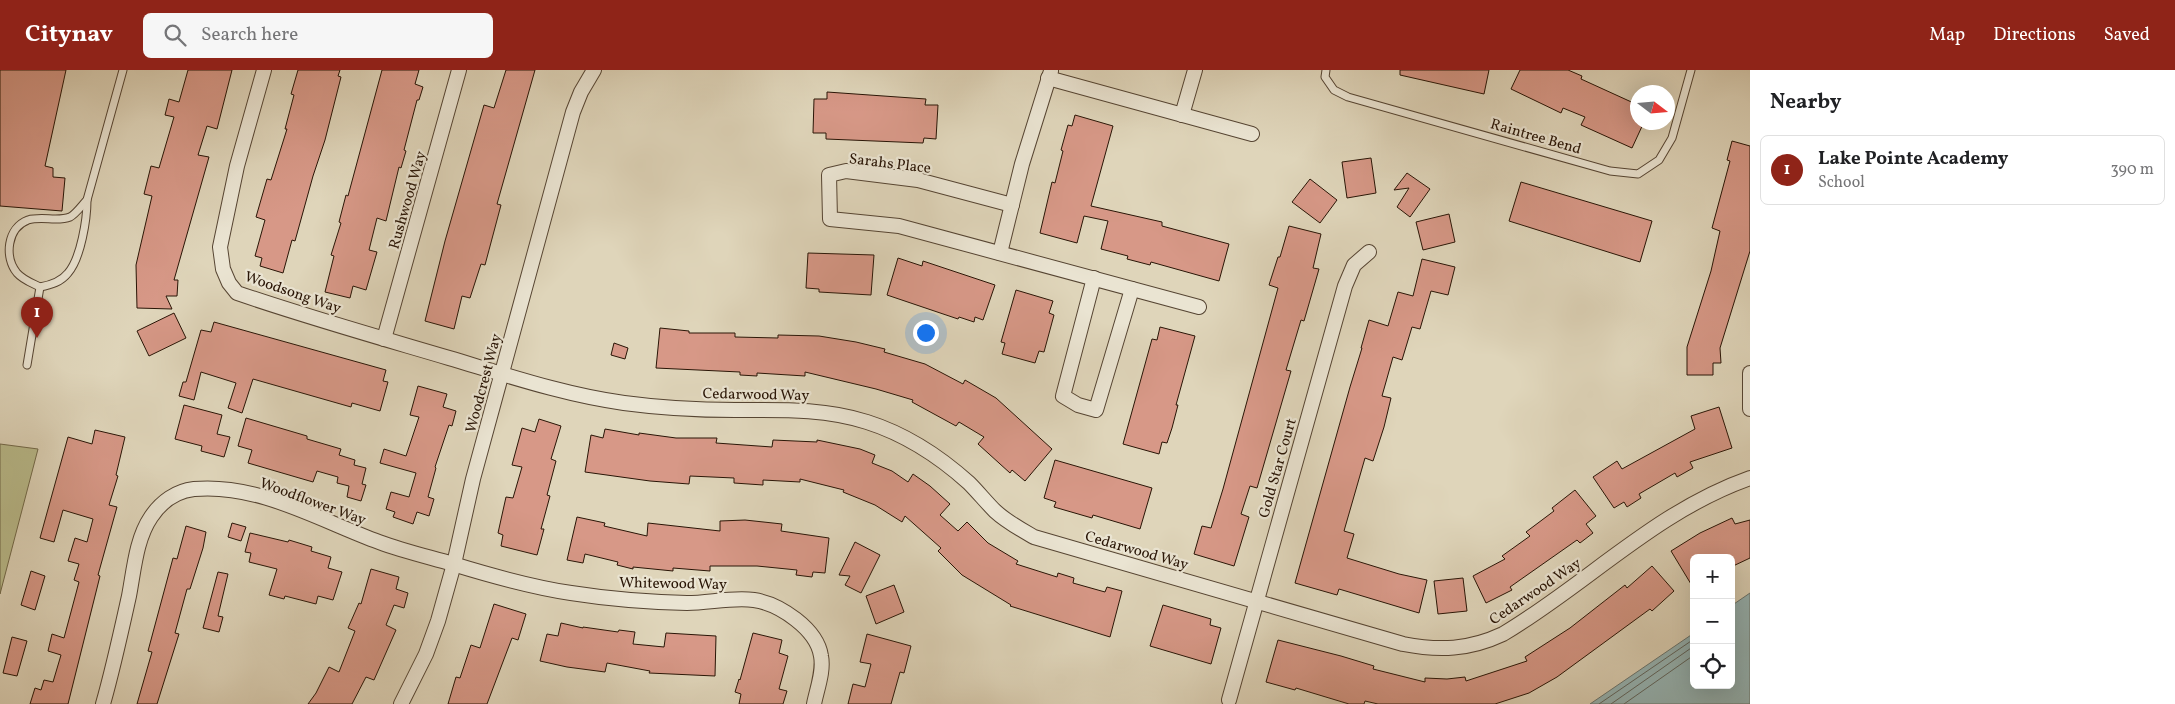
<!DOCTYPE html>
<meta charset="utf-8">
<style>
:root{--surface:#fff;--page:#f6f6f6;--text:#202124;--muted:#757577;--line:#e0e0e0;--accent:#8f2418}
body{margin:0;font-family:Vollkorn,serif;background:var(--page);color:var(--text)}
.controls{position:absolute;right:15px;bottom:15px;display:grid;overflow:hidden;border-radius:8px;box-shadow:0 5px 20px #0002}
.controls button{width:45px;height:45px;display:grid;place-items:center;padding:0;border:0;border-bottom:1px solid var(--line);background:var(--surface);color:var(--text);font:25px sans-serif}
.compass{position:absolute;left:1630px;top:15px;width:45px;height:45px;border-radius:50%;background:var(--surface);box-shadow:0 5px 20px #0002;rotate:106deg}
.you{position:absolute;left:925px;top:262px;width:18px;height:18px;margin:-12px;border:4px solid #fff;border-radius:50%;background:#1a73e8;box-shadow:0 0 0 8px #1a73e833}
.badge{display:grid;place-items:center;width:32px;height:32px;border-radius:50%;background:var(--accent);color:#fff;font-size:16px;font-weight:700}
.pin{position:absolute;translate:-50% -41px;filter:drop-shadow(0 1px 2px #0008)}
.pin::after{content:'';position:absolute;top:26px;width:18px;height:15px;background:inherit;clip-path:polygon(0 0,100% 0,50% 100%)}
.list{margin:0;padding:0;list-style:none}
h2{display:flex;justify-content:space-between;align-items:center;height:65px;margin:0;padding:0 20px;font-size:21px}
h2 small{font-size:16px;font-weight:400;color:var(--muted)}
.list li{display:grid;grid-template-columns:32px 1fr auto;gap:15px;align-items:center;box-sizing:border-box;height:70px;margin:0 10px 10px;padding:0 10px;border:1px solid var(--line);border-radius:8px}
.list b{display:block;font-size:19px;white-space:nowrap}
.list p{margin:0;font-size:16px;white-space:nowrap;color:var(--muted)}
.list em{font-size:16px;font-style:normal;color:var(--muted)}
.icon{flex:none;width:28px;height:28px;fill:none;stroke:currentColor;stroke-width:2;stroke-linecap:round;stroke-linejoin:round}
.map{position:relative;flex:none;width:1750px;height:634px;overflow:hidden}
header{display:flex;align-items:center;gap:30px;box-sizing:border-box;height:70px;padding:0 25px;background:var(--accent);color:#fff}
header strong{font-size:24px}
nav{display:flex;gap:28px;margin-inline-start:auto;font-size:18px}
.search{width:350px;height:45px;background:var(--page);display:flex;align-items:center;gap:12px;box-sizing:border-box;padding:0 18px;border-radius:8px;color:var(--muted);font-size:19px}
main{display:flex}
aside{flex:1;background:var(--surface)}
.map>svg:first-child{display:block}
</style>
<header>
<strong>Citynav</strong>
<div class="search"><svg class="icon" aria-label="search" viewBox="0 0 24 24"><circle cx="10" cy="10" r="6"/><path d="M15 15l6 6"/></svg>Search here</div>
<nav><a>Map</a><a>Directions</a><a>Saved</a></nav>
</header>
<main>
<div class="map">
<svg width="1750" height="634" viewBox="0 0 1750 634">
<rect width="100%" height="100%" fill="#dfd5ba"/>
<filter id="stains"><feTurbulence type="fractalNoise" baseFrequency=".004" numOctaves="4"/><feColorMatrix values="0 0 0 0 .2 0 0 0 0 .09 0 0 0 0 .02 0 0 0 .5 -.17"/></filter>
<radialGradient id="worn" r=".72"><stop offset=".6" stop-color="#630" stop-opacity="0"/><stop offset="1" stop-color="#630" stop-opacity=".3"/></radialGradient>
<!-- green -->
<polygon fill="#b9bb8b" stroke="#716848" points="0,374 38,379 0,524"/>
<!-- water -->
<polygon fill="#96b7b8" stroke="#6a7671" points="1750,523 1750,634 1590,634 1694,563 1694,615 1731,615 1731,536"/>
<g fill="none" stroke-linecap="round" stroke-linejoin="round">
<!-- shore -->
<g stroke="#60665f" stroke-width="1">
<polyline points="1599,634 1694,569"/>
<polyline points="1611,634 1694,576"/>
<polyline points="1624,634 1694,585"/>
</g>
</g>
<!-- building -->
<g fill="#d79887" stroke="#291506">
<polygon points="0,0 66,0 45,96 53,98 53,107 65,108 62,141 0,136"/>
<polygon points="188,0 232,0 217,59 207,56 198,85 209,87 174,210 178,210 177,226 166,226 172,239 137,238 136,195 152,126 144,124 151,96 159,98 174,47 165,45 169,29 179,32"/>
<polygon points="298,0 340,0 338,6 341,7 325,70 313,106 295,171 292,170 283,203 260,196 262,188 255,186 265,150 256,147 267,109 271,110 287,59 285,59 294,25 291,24"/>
<polygon points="382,0 419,0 415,14 423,17 419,30 417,30 404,80 406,81 401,98 399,97 386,151 377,148 369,180 377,182 366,220 353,216 350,228 325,222 334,186 331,185 341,153 339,152 346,125 348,126"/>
<polygon points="506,0 535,0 497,134 501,135 485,195 481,194 470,228 462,226 454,259 425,251 445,171 484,35 494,38"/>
<polygon points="1400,0 1489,0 1484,24 1400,5"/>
<polygon points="1520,0 1568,0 1582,6 1581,9 1638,35 1638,52 1644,52 1632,78 1581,55 1585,47 1563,38 1561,43 1511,19"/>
<polygon points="827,22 926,29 925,35 938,35 936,69 924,68 923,73 826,69 826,63 813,63 814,29 827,29"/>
<polygon points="1075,45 1113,56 1091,136 1162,152 1162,156 1229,174 1219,211 1151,192 1150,195 1127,189 1128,186 1101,179 1108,151 1084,146 1077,173 1040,163 1052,112 1055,113 1063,81 1061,80 1068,55 1072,56"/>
<polygon points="1732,71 1750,76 1750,181 1720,278 1721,293 1713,293 1713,305 1687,305 1687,277 1711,201 1720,161 1712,158 1730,91 1727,90"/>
<polygon points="1371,88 1376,123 1347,128 1342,92"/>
<polygon points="1407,103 1430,119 1410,147 1397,137 1409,118 1394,120"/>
<polygon points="1310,109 1337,130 1320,153 1292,132"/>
<polygon points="1521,112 1652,151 1640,192 1509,151"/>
<polygon points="1449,144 1455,172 1423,180 1416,152"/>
<polygon points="1289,156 1321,164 1313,198 1319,199 1304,251 1301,250 1286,300 1291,301 1257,418 1250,416 1241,444 1249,447 1234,496 1194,484 1202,456 1211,458 1223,419 1278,218 1269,215 1278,187 1280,187"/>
<polygon points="808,183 874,185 871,225 819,222 819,219 806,218"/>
<polygon points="898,188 922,196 923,191 995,215 983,250 975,247 974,252 959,247 958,249 887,225"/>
<polygon points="1422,189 1455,197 1448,225 1431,221 1420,259 1412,257 1402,290 1393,287 1382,326 1391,328 1384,357 1373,391 1365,388 1344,461 1354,464 1347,488 1399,504 1427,510 1419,543 1339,519 1337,525 1295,513 1350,317 1362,278 1361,278 1369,250 1388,256 1398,222 1413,226"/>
<polygon points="1016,220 1053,231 1049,243 1054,245 1044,282 1039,281 1035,293 1002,284 1005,273 1001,272"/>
<polygon points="174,243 186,268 149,286 137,261"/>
<polygon points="214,252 386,300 383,311 388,312 380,341 352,333 351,337 253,309 242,343 228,338 236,313 201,302 194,330 179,326 183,312 186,312 201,260 211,262"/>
<polygon points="1160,257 1195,266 1176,335 1178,335 1172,358 1167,373 1162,372 1159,384 1123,374 1152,269 1157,270"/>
<polygon points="660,258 689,261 689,263 735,263 735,267 778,268 778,265 819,266 856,272 885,279 884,282 925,294 963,314 965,310 996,328 1052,379 1025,411 1012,400 1010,403 978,374 984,367 959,352 956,356 912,332 913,330 876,319 805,302 805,306 757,303 757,306 740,305 740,302 656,298"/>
<polygon points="614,273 628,278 625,289 611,285"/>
<polygon points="418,316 447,324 443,337 456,341 452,356 449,355 435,397 436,398 428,427 434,429 429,446 417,442 413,454 393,447 395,442 386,439 391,422 409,427 416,403 380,393 384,379 406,386 419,347 410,345"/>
<polygon points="184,335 222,345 217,364 230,367 224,387 201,381 202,376 175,369"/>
<polygon points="1719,337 1732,378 1690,392 1693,398 1677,407 1675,403 1639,424 1641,428 1627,437 1624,432 1614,438 1593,407 1617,391 1622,399 1695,359 1691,346"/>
<polygon points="246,348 307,366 307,369 341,379 339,385 355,390 354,395 366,398 362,414 366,415 361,431 347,427 349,416 337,413 338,407 317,401 313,412 248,393 252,380 238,376"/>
<polygon points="539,349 561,356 551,389 556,391 547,425 550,426 541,459 544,459 537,485 501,476 503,465 498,463 506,427 513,428 522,397 512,395 522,358 535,362"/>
<polygon points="605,359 639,365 639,363 676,368 717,368 716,373 772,377 773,370 817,372 817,370 860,379 875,385 872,393 892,401 908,412 913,404 930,416 950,434 940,445 958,461 967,452 988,473 1018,491 1016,494 1057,507 1058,503 1074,508 1073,513 1105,522 1107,517 1122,521 1110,567 1010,536 1011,535 962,505 938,481 941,478 905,446 902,452 875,435 843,422 844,420 800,409 800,412 763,410 763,415 734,413 734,408 690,406 689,414 650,411 585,402 591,365 603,368"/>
<polygon points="95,360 125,367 116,405 118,406 109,435 117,437 98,505 100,506 68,634 30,634 35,618 41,620 44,610 53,612 61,585 48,581 52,564 64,568 79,512 74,510 79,494 68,491 75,468 87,472 93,449 63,440 54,472 40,468 68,367 92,374"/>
<polygon points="1055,390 1152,418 1140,459 1093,445 1092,448 1054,437 1056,432 1044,428"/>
<polygon points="1575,420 1596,446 1586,454 1593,463 1580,473 1577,470 1510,517 1512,520 1486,533 1473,506 1505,489 1502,486 1530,466 1526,462 1554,441 1552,438"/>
<polygon points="577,447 605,453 604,456 647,466 648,453 720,461 720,451 745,450 782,454 781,461 829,468 825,503 813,502 812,507 796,505 797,500 757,496 710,496 710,501 673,498 673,501 633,497 633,499 617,495 618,492 585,484 583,493 567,490"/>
<polygon points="1732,448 1735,454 1750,450 1750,488 1731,497 1731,488 1694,488 1694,519 1671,481 1700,463"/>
<polygon points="232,453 246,457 241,471 228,467"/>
<polygon points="186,456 206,462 203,478 190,519 187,519 175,563 179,564 157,634 137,634 152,582 148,581 173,488 177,489"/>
<polygon points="250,463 288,472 289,470 312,477 311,481 331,487 328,498 342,502 333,530 318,526 316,534 285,526 284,529 269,525 277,499 249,492 251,483 245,482"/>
<polygon points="855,472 880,485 861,523 845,515 850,506 839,505"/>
<polygon points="1652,496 1674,521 1652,541 1650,539 1557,607 1529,623 1495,634 1378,634 1365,631 1364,634 1349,634 1296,618 1295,620 1266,612 1278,570 1341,586 1374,596 1373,599 1425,612 1425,608 1447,609 1465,607 1466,611 1527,591 1525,587 1570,558 1625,515 1627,518"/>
<polygon points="371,499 399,507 396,519 408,523 404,538 394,535 386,555 396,560 374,610 366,607 352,634 308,634 316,623 329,597 339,602 355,561 348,558 359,533 361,534"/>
<polygon points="31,501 45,506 35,540 21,535"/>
<polygon points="218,502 228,504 218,546 223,547 219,562 203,558"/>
<polygon points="1463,508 1467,541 1438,544 1434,511"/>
<polygon points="894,515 904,542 876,554 866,526"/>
<polygon points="494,534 526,544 518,570 512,568 487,634 448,634 456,607 460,608 471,575 480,578"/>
<polygon points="1163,535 1211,549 1210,555 1221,558 1211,594 1150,576"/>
<polygon points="561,553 583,558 583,557 618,562 619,560 635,562 633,574 664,577 666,563 716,566 715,606 649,603 650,601 607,593 605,602 567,597 540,591 547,564 558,566"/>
<polygon points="753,563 782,570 779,583 788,586 779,619 787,621 783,634 739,634 741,624 735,622 739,609 740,610"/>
<polygon points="867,564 911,576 904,603 900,602 891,634 848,634 853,614 865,617 871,594 860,592"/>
<polygon points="12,567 27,571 17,606 3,603"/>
</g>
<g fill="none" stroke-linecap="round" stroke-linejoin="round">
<!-- service casing -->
<g stroke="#564533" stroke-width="9">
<g id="service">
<polyline points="1326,0 1325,7 1334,20 1348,27 1610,101 1638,104 1659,90 1672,68 1691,0"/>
<path d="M40,217C51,215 61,212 68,203C81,188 87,149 87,130"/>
<path d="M27,295L40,217C32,213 23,210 17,203C4,187 7,158 28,150C42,146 58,152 70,147C76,144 82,135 87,130L123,0"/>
</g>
</g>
<!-- minor casing -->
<g stroke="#564533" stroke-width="16">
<g id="minor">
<path d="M264,0L237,96L220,177L223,199L229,213L237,223C307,247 378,267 449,288C506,305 565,325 624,333C661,338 698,340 735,340C779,340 824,338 867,352C905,364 939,386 969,413C978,422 986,432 995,441C1007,452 1020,459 1034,467L1403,574C1439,581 1469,580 1503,564C1587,514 1656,441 1750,408"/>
<polyline points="1048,8 1252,64"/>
<polyline points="1182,45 1195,0"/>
<polyline points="1012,135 918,110 846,101 829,105 830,149 899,156 1199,237"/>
<polyline points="1000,183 1022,94 1051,1"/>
<polyline points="1094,208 1063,326 1078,335 1096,340 1132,219"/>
<polyline points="384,269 459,0"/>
<polyline points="1750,303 1750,339"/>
<polyline points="1229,630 1345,216 1354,195 1369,182"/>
<path d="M103,634C113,599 121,562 129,526C134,500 136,469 151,447C161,432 176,421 194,419C259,413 321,451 379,472C403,481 429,487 453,494C492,506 531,517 571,523C609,529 648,532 687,533C709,533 732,527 754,530C780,534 817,559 821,586C824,601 817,619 814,634"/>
<polyline points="401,634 426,584 438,551 454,494 473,409 573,42 581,22 594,0"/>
</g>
</g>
<!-- service -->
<use href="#service" stroke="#eae4d2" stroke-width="7"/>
<!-- minor -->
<use href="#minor" stroke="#eae4d2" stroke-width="14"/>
</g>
<g text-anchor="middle" stroke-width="4.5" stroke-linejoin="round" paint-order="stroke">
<!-- street labels -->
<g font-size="15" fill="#291506" stroke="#eae4d2">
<text transform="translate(1536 66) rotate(16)" y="5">Raintree Bend</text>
<text transform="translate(890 93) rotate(7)" y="5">Sarahs Place</text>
<text transform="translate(407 130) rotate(-74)" y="5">Rushwood Way</text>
<text transform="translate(293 222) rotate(19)" y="5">Woodsong Way</text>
<text transform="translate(483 313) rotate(-75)" y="5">Woodcrest Way</text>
<text transform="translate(756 324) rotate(1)" y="5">Cedarwood Way</text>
<text transform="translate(1277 398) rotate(-74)" y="5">Gold Star Court</text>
<text transform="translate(313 431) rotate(20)" y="5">Woodflower Way</text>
<text transform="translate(1137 480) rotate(16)" y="5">Cedarwood Way</text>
<text transform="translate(673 513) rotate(1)" y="5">Whitewood Way</text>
<text transform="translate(1535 521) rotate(-34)" y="5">Cedarwood Way</text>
</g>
</g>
<rect width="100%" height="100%" filter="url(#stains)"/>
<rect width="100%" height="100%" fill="url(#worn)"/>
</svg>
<div class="controls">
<button>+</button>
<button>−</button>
<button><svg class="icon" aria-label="locate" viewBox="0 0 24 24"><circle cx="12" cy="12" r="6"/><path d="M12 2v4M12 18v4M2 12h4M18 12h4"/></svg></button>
</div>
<svg class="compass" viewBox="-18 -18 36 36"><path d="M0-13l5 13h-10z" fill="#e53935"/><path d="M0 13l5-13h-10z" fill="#757577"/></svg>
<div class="you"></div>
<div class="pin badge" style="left:37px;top:268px">1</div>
</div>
<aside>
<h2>Nearby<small></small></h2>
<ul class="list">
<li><span class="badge">1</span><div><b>Lake Pointe Academy</b><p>School</p></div><em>390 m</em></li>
</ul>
</aside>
</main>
